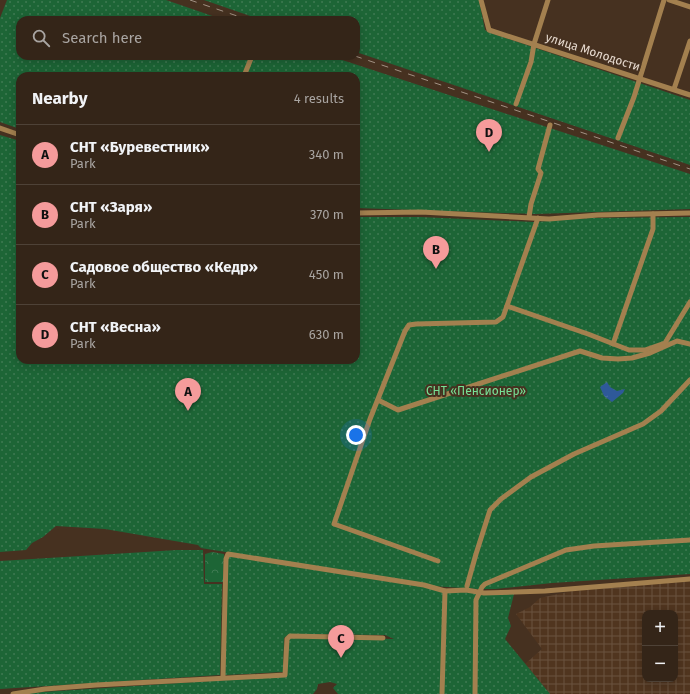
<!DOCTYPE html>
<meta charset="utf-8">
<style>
:root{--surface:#342518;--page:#3c2d21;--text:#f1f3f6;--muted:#a9a5a2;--line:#4e4237;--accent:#f59b9b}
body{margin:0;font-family:"Fira Sans",sans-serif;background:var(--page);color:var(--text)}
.controls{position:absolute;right:12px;bottom:12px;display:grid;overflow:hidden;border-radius:8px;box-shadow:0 2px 10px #0003}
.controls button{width:36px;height:36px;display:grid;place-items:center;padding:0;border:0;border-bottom:1px solid var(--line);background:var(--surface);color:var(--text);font:20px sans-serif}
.you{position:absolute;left:356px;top:435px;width:14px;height:14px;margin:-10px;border:3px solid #fff;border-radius:50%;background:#1a73e8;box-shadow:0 0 0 6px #1a73e833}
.badge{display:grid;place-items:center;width:26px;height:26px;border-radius:50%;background:var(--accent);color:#111;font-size:13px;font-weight:700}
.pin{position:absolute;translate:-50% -33px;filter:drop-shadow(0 1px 2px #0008)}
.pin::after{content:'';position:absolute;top:21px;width:14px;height:12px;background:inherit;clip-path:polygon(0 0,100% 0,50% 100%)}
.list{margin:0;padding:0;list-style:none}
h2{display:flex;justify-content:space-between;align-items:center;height:52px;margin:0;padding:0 16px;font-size:17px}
h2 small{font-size:13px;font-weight:400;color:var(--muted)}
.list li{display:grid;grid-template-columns:26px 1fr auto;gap:12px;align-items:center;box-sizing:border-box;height:60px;padding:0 16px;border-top:1px solid var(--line)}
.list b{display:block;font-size:15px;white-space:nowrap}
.list p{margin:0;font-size:13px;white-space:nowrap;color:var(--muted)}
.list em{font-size:13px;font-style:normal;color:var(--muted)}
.icon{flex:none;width:22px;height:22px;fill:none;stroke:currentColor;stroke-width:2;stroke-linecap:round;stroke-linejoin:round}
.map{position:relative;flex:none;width:690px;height:694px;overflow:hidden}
.search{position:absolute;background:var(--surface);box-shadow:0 2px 10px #0003;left:16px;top:16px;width:344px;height:44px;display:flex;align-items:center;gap:10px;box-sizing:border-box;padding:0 14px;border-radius:12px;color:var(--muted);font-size:15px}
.panel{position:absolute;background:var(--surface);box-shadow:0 2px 10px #0003;left:16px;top:72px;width:344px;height:292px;border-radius:12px}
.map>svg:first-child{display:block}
</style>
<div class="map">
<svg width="690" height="694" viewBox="0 0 690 694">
<defs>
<pattern id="industrial-grid" width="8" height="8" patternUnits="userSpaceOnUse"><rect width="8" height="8" fill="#50351f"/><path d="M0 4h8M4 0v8" fill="none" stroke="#69523e"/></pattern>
<pattern id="forest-crowns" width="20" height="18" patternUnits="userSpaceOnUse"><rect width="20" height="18" fill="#1d6536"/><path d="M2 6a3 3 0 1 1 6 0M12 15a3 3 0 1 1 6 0" fill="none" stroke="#3e7a52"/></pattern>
<pattern id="garden-dots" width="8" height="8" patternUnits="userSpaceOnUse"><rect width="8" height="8" fill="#1d6536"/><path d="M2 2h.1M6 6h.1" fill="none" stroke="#3e7a52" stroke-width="1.8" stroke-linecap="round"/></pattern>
<pattern id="water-ripples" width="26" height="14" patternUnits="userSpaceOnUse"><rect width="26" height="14" fill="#2e5999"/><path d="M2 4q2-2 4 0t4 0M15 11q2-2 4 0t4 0" fill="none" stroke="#4c70a6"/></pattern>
</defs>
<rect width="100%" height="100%" fill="#463120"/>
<!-- industrial -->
<path fill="url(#industrial-grid)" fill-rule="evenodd" d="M690,581V694H550L525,664L542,649L516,614L530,607L540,598L572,591ZM645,613H675V679H645Z"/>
<!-- forest -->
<polygon fill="url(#forest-crowns)" points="212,552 224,554 223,582 205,582 205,554"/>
<!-- garden -->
<g fill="url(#garden-dots)">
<polygon points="7,0 166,0 224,20 20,20 20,56 330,56 690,174 690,209 535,214 356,208 356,76 20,76 20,129 0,122 0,18"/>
<polygon points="204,0 479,0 485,30 488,32 690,100 690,165 356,52 356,20 262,20"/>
<polygon points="0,135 20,141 20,360 356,360 356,217 420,217 534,222 591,218 690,217 690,574 552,583 495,589 478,589 432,586 201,548 198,545 105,529 56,526 43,537 32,543 26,550 0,552"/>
<polygon points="177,550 203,550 204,584 222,584 220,675 0,689 0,561"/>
<polygon points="228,556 423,587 514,594 508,618 511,626 505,639 550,694 338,694 333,688 337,684 330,682 318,684 317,689 313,694 13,694 287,676 288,640 291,638 394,639 385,635 289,634 284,638 283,672 225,675"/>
</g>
<!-- water -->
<polygon fill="url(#water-ripples)" points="607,382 610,387 617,391 625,389 623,393 612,402 604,396 600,387"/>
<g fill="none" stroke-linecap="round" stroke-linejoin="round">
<!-- minor -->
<g stroke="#a3804f" stroke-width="5">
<polyline points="481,0 489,30 690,95"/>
<polyline points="669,0 690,7"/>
<polyline points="244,76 252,56"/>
<polyline points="674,89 690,41"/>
<polyline points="516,104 531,62 534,44 548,0"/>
<polyline points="0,128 20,135"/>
<polyline points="618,138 634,97 664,0"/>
<polyline points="356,213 421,212 549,219 598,215 690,213"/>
<polyline points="529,217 531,204 541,173 538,169 550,125"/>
<polyline points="507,306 588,334 629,350 645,350 665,343 690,302"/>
<polyline points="613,344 653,229 653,214"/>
<polyline points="378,400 398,410 580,351 602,358 618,359 632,358 650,353 677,341 690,344"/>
<polyline points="438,561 334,524 370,419 405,331 409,325 416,324 496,322 503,317 538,218"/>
<polyline points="467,586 476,554 490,510 501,499 531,477 574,454 643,424 661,411 690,380"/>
<polyline points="223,677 226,559 228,554 424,585 445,591 466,590 484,593 545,591 690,579"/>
<polyline points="13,694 45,689 96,685 285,675 287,639 290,636 383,638"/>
<polyline points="442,694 445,591"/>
<polyline points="475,694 476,600 482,587 485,584 566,550 594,546 690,540"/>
</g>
<!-- rail -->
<g stroke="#a29284" stroke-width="1" stroke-dasharray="7 7" stroke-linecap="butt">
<polyline points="190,0 249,20"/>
<polyline points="355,56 690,169"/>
</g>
</g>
<g text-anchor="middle" stroke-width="4" stroke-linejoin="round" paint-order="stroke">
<!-- street labels -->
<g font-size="12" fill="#e6d9ce" stroke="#463120">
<text transform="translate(593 52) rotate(18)" y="4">улица Молодости</text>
</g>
<!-- park labels -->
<g font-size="12" fill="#77e095" stroke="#463120">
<text x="476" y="395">СНТ «Пенсионер»</text>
</g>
</g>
</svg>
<div class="controls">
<button>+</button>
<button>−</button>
</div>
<div class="you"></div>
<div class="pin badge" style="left:188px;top:411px">A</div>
<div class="pin badge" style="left:436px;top:269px">B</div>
<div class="pin badge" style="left:341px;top:658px">C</div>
<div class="pin badge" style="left:489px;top:152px">D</div>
<div class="search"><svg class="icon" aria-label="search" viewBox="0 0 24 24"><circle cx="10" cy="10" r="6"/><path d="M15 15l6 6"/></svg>Search here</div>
<section class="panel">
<h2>Nearby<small>4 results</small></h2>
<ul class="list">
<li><span class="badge">A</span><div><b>СНТ «Буревестник»</b><p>Park</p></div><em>340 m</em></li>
<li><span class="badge">B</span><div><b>СНТ «Заря»</b><p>Park</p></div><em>370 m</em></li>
<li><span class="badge">C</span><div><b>Садовое общество «Кедр»</b><p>Park</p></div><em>450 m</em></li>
<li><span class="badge">D</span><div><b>СНТ «Весна»</b><p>Park</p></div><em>630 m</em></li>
</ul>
</section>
</div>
